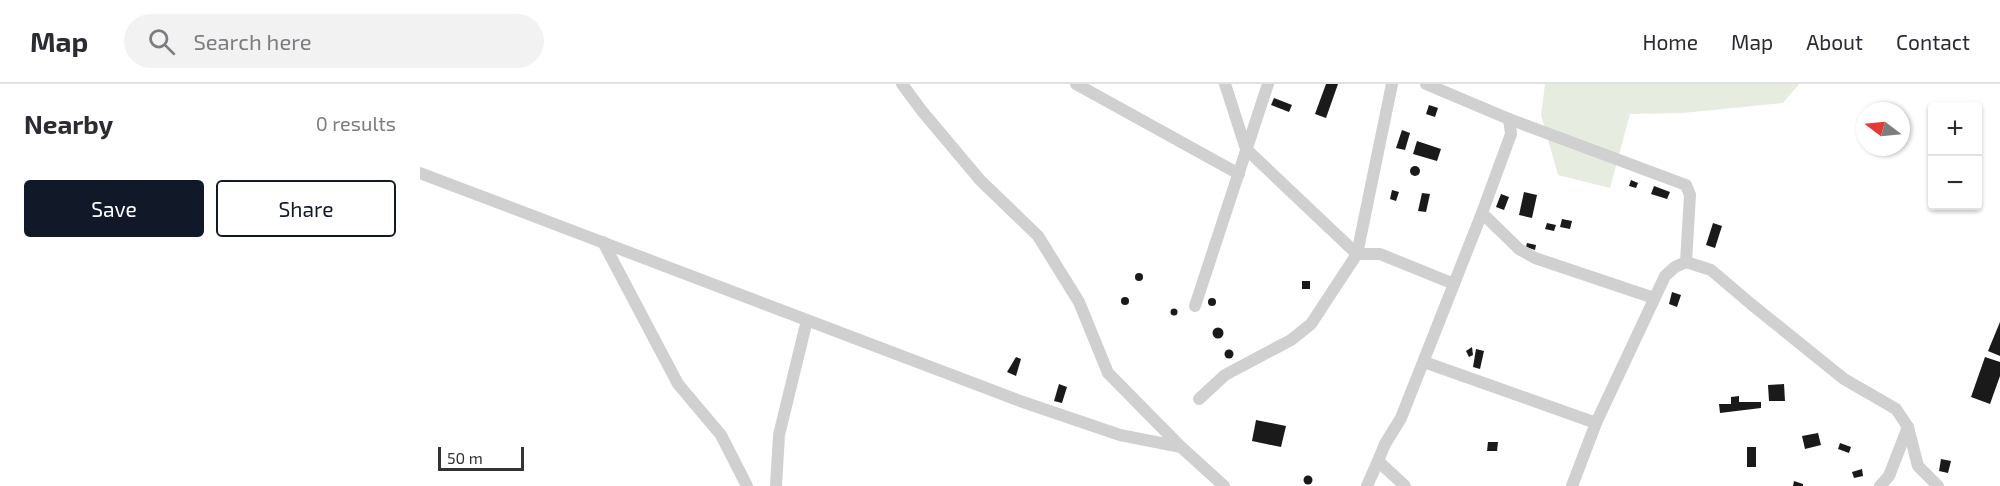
<!DOCTYPE html>
<meta charset="utf-8">
<style>
:root{--surface:#fff;--page:#f2f2f3;--text:#2b2b33;--muted:#7c7c81;--line:#e1e1e2;--accent:#111827}
body{margin:0;font-family:"Exo 2",sans-serif;background:var(--page);color:var(--text)}
.controls{position:absolute;right:18px;top:18px;display:grid;overflow:hidden;border-radius:6px;box-shadow:0 2px 4px #0004}
.controls button{width:54px;height:54px;display:grid;place-items:center;padding:0;border:0;border-bottom:2px solid var(--line);background:var(--surface);color:var(--text);font:30px sans-serif}
.compass{position:absolute;left:1436px;top:18px;width:54px;height:54px;border-radius:50%;background:var(--surface);box-shadow:0 2px 4px #0004;rotate:286deg}
.scale{position:absolute;left:18px;bottom:15px;width:86px;box-sizing:border-box;padding-left:6px;border:3px solid #333;border-top:0;font-size:16px;line-height:21px;white-space:nowrap;color:#333;-webkit-text-stroke:4px #fff;paint-order:stroke}
.list{margin:0;padding:0;list-style:none}
h2{display:flex;justify-content:space-between;align-items:center;height:78px;margin:0;padding:0 24px;font-size:26px}
h2 small{font-size:20px;font-weight:400;color:var(--muted)}
.actions{display:flex;gap:12px;padding:18px 24px}
.actions a{flex:1;padding:14px 0;border:2px solid var(--accent);border-radius:6px;text-align:center;font-size:21px;color:var(--accent)}
.actions .main{background:var(--accent);color:#fff}
.icon{flex:none;width:33px;height:33px;fill:none;stroke:currentColor;stroke-width:2;stroke-linecap:round;stroke-linejoin:round}
.map{position:relative;flex:none;width:1580px;height:402px;overflow:hidden}
header{display:flex;align-items:center;gap:36px;box-sizing:border-box;height:84px;padding:0 30px;background:var(--surface);border-bottom:2px solid var(--line)}
header strong{font-size:28px}
nav{display:flex;gap:33px;margin-inline-start:auto;font-size:21px}
.search{width:420px;height:54px;background:var(--page);display:flex;align-items:center;gap:15px;box-sizing:border-box;padding:0 21px;border-radius:33px;color:var(--muted);font-size:22px}
main{display:flex}
aside{flex:1;background:var(--surface)}
.map>svg:first-child{display:block}
</style>
<header>
<strong>Map</strong>
<div class="search"><svg class="icon" aria-label="search" viewBox="0 0 24 24"><circle cx="10" cy="10" r="6"/><path d="M15 15l6 6"/></svg>Search here</div>
<nav><a>Home</a><a>Map</a><a>About</a><a>Contact</a></nav>
</header>
<main>
<aside>
<h2>Nearby<small>0 results</small></h2>
<ul class="list">
</ul>
<div class="actions"><a class="main">Save</a><a>Share</a></div>
</aside>
<div class="map">
<svg width="1580" height="402" viewBox="0 0 1580 402">
<rect width="100%" height="100%" fill="#fff"/>
<!-- green -->
<polygon fill="#e6ecdf" points="1125,0 1379,0 1363,19 1263,29 1210,30 1190,104 1138,91 1121,31"/>
<!-- building -->
<g fill="#1a1a1a">
<polygon points="906,0 918,0 906,34 895,30"/>
<polygon points="854,14 872,21 869,28 851,21"/>
<polygon points="1009,21 1018,24 1015,33 1006,30"/>
<polygon points="982,46 990,49 985,66 976,64"/>
<polygon points="997,57 1021,65 1017,77 993,70"/>
<circle cx="995" cy="87" r="5"/>
<polygon points="1211,96 1218,99 1216,104 1209,102"/>
<polygon points="1234,102 1250,108 1247,115 1231,110"/>
<polygon points="972,106 979,108 976,117 970,115"/>
<polygon points="1104,108 1117,111 1112,134 1099,131"/>
<polygon points="1002,109 1010,110 1006,128 998,127"/>
<polygon points="1081,110 1089,113 1084,126 1076,123"/>
<polygon points="1142,135 1152,137 1150,145 1140,143"/>
<polygon points="1127,139 1136,141 1134,147 1125,145"/>
<polygon points="1293,139 1302,142 1295,164 1286,161"/>
<polygon points="1107,159 1116,161 1115,166 1106,163"/>
<circle cx="719" cy="193" r="4"/>
<rect x="882" y="197" width="8" height="8"/>
<polygon points="1252,208 1261,211 1257,223 1249,220"/>
<circle cx="705" cy="217" r="4"/>
<circle cx="792" cy="218" r="4"/>
<circle cx="754" cy="228" r="3.5"/>
<polygon points="1580,238 1580,272 1568,267"/>
<circle cx="798" cy="249" r="5.5"/>
<polygon points="1052,263 1053,271 1049,273 1046,267"/>
<polygon points="1056,265 1064,267 1060,285 1053,283"/>
<circle cx="809" cy="270" r="4.5"/>
<polygon points="596,273 601,275 596,292 587,288"/>
<polygon points="1565,273 1580,278 1580,292 1570,320 1551,313"/>
<polygon points="639,300 647,303 642,319 634,317"/>
<polygon points="1364,300 1365,317 1349,317 1348,301"/>
<polygon points="1319,312 1319,318 1341,318 1341,324 1300,329 1299,320 1311,320 1311,313"/>
<polygon points="836,336 866,342 861,363 832,357"/>
<polygon points="1398,349 1401,361 1385,365 1382,352"/>
<polygon points="1068,358 1078,358 1077,367 1067,367"/>
<polygon points="1420,359 1431,363 1429,369 1418,365"/>
<rect x="1327" y="363" width="9" height="20"/>
<polygon points="1521,375 1531,377 1528,389 1519,387"/>
<polygon points="1442,385 1443,392 1434,394 1432,388"/>
<circle cx="888" cy="396" r="4.5"/>
<polygon points="1374,397 1383,400 1383,402 1373,402"/>
</g>
<g fill="none" stroke-linecap="round" stroke-linejoin="round">
<!-- street -->
<g stroke="#d0d0d0" stroke-width="12">
<polyline points="482,0 502,27 560,96 618,152 659,218 688,289 761,363"/>
<polyline points="656,0 819,90"/>
<polyline points="805,0 826,65 937,170 960,170 1034,200"/>
<polyline points="1006,0 1089,35 1266,101 1270,111 1266,178"/>
<polyline points="0,89 600,317 700,351 761,363 804,402"/>
<polyline points="1062,129 1099,165 1115,174 1234,214"/>
<polyline points="183,158 258,300 301,351 327,402"/>
<polyline points="775,222 848,0"/>
<polyline points="1004,278 1176,339"/>
<polyline points="779,315 805,291 871,256 891,240 937,170 972,0"/>
<polyline points="356,402 359,351 387,236"/>
<polyline points="947,402 958,377"/>
<polyline points="985,402 958,377 965,360 981,334 1062,129 1091,50 1089,35"/>
<polyline points="1152,402 1176,339 1245,192 1255,183 1266,178 1291,186 1331,220 1424,295 1476,325 1488,343 1498,382 1518,402"/>
<polyline points="1460,402 1469,392 1488,343"/>
</g>
</g>
</svg>
<div class="controls">
<button>+</button>
<button>−</button>
</div>
<svg class="compass" viewBox="-18 -18 36 36"><path d="M0-13l5 13h-10z" fill="#e53935"/><path d="M0 13l5-13h-10z" fill="#7c7c81"/></svg>
<div class="scale">50 m</div>
</div>
</main>
